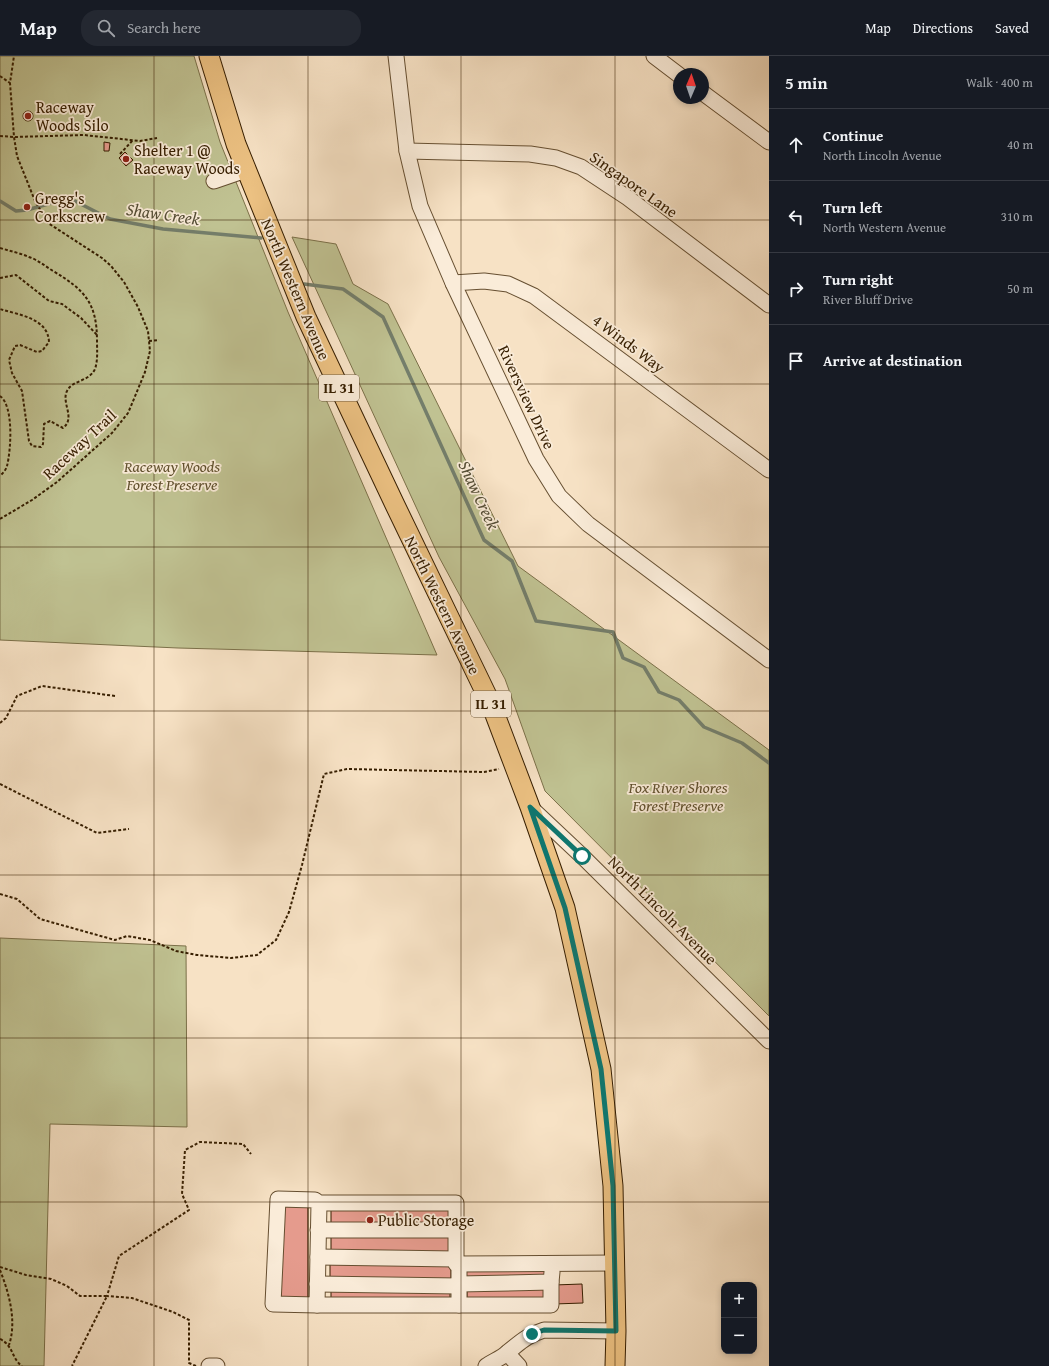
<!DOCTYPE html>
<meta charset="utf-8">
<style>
:root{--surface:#171b24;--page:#242831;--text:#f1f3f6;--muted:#9ea1a6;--line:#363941}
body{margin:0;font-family:"Gentium Book Plus",serif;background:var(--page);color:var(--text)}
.controls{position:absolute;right:12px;bottom:12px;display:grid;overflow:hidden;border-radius:8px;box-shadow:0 2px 6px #0003}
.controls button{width:36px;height:36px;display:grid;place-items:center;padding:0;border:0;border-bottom:1px solid var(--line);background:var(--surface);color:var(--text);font:20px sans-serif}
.compass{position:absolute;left:673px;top:12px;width:36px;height:36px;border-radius:50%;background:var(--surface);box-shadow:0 2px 6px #0003;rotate:2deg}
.stop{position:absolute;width:12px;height:12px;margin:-9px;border:3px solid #0f766e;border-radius:50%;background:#fff}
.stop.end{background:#0f766e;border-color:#fff;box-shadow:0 1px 4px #0008}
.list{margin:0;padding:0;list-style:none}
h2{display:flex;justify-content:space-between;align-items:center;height:52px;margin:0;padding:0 16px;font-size:17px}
h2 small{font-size:13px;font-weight:400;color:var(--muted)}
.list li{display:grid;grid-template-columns:26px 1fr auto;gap:12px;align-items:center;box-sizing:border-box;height:72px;padding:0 16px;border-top:1px solid var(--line)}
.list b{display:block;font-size:15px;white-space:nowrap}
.list p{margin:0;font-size:13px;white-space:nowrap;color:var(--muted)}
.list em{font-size:13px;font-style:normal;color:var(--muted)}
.icon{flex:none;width:22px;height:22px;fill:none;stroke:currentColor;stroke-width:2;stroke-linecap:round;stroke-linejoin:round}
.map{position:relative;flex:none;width:769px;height:1310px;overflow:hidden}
header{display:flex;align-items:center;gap:24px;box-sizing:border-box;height:56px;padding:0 20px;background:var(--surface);border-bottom:1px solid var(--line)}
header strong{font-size:19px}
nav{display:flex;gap:22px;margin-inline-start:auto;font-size:14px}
.search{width:280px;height:36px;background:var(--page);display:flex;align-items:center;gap:10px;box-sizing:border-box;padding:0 14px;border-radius:16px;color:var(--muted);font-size:15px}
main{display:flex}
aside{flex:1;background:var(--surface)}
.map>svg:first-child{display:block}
</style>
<header>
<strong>Map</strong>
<div class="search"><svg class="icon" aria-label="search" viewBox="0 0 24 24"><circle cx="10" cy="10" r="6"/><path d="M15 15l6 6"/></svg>Search here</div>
<nav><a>Map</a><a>Directions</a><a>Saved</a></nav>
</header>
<main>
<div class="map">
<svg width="769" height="1310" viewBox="0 0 769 1310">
<rect width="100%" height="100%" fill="#f7e2c5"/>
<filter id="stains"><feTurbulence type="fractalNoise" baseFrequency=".005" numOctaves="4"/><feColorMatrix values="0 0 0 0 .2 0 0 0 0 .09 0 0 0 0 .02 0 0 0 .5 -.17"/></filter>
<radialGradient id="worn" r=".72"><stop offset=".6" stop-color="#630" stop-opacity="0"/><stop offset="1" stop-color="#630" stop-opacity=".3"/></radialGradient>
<!-- green -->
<g fill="#c0c292" stroke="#7b7049">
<polygon points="0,0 194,0 220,86 288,256 437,599 178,592 0,584"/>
<polygon points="292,181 336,188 353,228 388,248 518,510 769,694 769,960 545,735 505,623 439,501"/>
<polygon points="0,882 186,890 187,1071 50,1068 44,1310 0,1310"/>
</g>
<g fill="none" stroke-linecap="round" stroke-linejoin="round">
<!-- stream -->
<g stroke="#747e6b" stroke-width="3.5">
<polyline points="0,145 16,155 27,154 69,142 110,163 163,173 261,182"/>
<polyline points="304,228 343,233 383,261 484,484 512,505 536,565 613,576 623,602 644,611 659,636 679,644 704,671 742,687 769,707"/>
</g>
</g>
<!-- building -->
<g fill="#e59b8d" stroke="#361e00">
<circle cx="28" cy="60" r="5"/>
<polygon points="104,86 110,87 109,95 104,95"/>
<polygon points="125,96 133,104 126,110 119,102"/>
<polygon points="280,1147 308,1147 308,1246 281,1246"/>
<polygon points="331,1149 451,1149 451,1167 331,1168"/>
<polygon points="449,1177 450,1196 331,1197 331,1178"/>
<polygon points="451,1206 451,1225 330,1224 330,1207"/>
<polygon points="547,1209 547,1222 466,1223 466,1211"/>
<polygon points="582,1228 583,1247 554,1248 554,1229"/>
<polygon points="547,1229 548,1243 467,1246 467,1232"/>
<polygon points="450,1234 450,1246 331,1248 331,1235"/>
</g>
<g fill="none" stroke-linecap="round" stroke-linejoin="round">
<!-- minor casing -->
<g stroke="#664f31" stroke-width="17">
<g id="minor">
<polyline points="396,0 407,95 420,150 453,227 536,403 559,440 588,468 769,604"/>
<polyline points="654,0 679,19"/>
<polyline points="703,37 769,86"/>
<polyline points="407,95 530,98 556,102 581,111 628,142 769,249"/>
<polyline points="214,125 246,114"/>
<polyline points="453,227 484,225 508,228 534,240 769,414"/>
<polyline points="531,752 582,800 769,985"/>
<polyline points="319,1147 317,1249 273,1248 278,1143 315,1144 319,1147 456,1147 456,1208 614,1207"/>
<polyline points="318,1174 456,1174"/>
<polyline points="318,1201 456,1203"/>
<polyline points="317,1228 459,1230 459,1208"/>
<polyline points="459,1228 551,1226 552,1216"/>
<polyline points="317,1249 459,1249 459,1230"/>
<polyline points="459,1249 551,1249 551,1226"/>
<polyline points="507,1297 519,1310"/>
<polyline points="209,1310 217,1310"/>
<path d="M486,1310C493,1305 502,1302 508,1296C522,1285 526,1280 544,1274L616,1275"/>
</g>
</g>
<!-- major casing -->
<g stroke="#361e00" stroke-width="21">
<polyline id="major" points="209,0 236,88 306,261 395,449 491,648 530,751 565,852 601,1013 613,1130 616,1275 615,1310"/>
</g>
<!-- path -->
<g stroke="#361e00" stroke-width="2" stroke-dasharray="3 2" stroke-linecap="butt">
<polyline points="0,20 10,27"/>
<polyline points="0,80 14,81 84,79 140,85 157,82"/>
<polyline points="120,98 133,84"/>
<path d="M0,192C10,195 20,197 29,201C38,204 45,210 53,215C85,234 97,247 97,285C97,295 98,304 95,313C89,326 72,324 67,335C61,347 76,362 63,372L50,365L44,368L43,388L41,391L32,390L29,385L22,335L12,317L9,304L15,290L20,289L37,296L42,295L49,286C48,262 19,259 0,253"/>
<polyline points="0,222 16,219 49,245 62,248 81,262 97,279"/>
<polyline points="149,285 159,284"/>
<path d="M0,340C14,350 11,394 7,410C6,414 3,417 0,420"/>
<polyline points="0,463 32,444 57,426 112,377 128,357 131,350 145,316 150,295 148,275 138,251 124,226 111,210 102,202 48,167 35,145 17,100 14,81 10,27 14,0"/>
<polyline points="0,667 6,662 17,640 42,630 115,640"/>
<polyline points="0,728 97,777 129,773"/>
<polyline points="0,838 17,843 40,863 115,884 127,880 150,884 176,895 197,899 231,902 257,899 276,884 289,856 302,809 324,718 347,713 484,716 499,713"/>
<polyline points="0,1211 26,1219 51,1223 67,1230 80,1240 107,1240 72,1310"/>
<path d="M0,1214C9,1237 17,1265 9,1289"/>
<path d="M0,1283C14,1290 11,1302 22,1310"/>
<polyline points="196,1310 189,1307 189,1264 173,1256 132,1242 107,1240 119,1200 189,1154 182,1138 185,1094 200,1086 243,1088 251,1098"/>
</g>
<!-- minor -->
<use href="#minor" stroke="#faecd9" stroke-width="15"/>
<!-- major -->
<use href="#major" stroke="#ecc182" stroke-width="19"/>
</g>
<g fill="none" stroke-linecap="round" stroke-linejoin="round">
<!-- route -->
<polyline stroke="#0f766e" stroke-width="5" points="532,1278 544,1274 616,1275 613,1130 601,1013 565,852 530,751 582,800"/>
</g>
<!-- grid -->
<path fill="none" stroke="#361e00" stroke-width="1" stroke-opacity="0.55" d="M154,0V1310M308,0V1310M461,0V1310M615,0V1310M0,164H769M0,328H769M0,491H769M0,655H769M0,819H769M0,982H769M0,1146H769"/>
<!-- markers -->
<g fill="#8f2418" stroke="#faecd9" stroke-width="1.5">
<circle cx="28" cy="60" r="4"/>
<circle cx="126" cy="103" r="4"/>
<circle cx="27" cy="151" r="4"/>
<circle cx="370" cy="1164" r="4"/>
</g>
<g text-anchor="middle" stroke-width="3.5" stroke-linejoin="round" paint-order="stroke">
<!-- shield labels -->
<g fill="#faecd9" stroke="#715c41" stroke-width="1">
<rect x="319" y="319" width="40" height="26" rx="3"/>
<rect x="471" y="635" width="40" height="26" rx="3"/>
</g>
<g font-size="15" font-weight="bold" fill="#361e00">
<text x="339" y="337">IL 31</text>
<text x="491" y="653">IL 31</text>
</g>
<!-- poi labels -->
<g font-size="16" fill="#361e00" stroke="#faecd9" text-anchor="start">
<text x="36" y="57">Raceway<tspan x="36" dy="18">Woods Silo</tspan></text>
<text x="134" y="100">Shelter 1 @<tspan x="134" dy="18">Raceway Woods</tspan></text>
<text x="35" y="148">Gregg's<tspan x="35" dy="18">Corkscrew</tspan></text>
<text x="378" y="1170">Public Storage</text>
</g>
<!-- street labels -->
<g font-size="16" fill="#361e00" stroke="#faecd9">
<text transform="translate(634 128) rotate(35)" y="6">Singapore Lane</text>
<text transform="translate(296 233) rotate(67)" y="6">North Western Avenue</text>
<text transform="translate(629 287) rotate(37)" y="6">4 Winds Way</text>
<text transform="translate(527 341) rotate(65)" y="6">Riversview Drive</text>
<text transform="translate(79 388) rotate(-43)" y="6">Raceway Trail</text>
<text transform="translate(443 549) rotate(64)" y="6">North Western Avenue</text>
<text transform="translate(663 854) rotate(45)" y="6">North Lincoln Avenue</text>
</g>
<!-- park labels -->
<g font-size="16" font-style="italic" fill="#5f4f2c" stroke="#faecd9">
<text x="172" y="416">Raceway Woods<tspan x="172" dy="18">Forest Preserve</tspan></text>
<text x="678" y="737">Fox River Shores<tspan x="678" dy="18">Forest Preserve</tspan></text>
</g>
<!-- water labels -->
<g font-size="17" font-style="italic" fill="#554e36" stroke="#faecd9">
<text transform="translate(163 158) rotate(8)" y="6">Shaw Creek</text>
<text transform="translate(479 439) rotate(65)" y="6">Shaw Creek</text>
</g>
</g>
<rect width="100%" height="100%" filter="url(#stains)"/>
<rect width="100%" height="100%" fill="url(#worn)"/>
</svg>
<div class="controls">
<button>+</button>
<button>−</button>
</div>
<svg class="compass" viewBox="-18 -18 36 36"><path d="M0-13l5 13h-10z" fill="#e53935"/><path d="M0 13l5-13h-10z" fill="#9ea1a6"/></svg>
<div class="stop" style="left:582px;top:800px"></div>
<div class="stop end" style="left:532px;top:1278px"></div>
</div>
<aside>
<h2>5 min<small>Walk · 400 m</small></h2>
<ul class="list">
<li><svg class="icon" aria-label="ahead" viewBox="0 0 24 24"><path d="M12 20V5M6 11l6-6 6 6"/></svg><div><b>Continue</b><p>North Lincoln Avenue</p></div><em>40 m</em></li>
<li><svg class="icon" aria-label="left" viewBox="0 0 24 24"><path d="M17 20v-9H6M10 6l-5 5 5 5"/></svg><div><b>Turn left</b><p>North Western Avenue</p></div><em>310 m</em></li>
<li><svg class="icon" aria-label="right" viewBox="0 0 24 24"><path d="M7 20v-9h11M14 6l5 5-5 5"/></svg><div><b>Turn right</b><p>River Bluff Drive</p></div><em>50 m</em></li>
<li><svg class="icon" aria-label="arrive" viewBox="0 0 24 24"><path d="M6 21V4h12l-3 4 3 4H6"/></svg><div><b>Arrive at destination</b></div></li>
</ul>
</aside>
</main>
